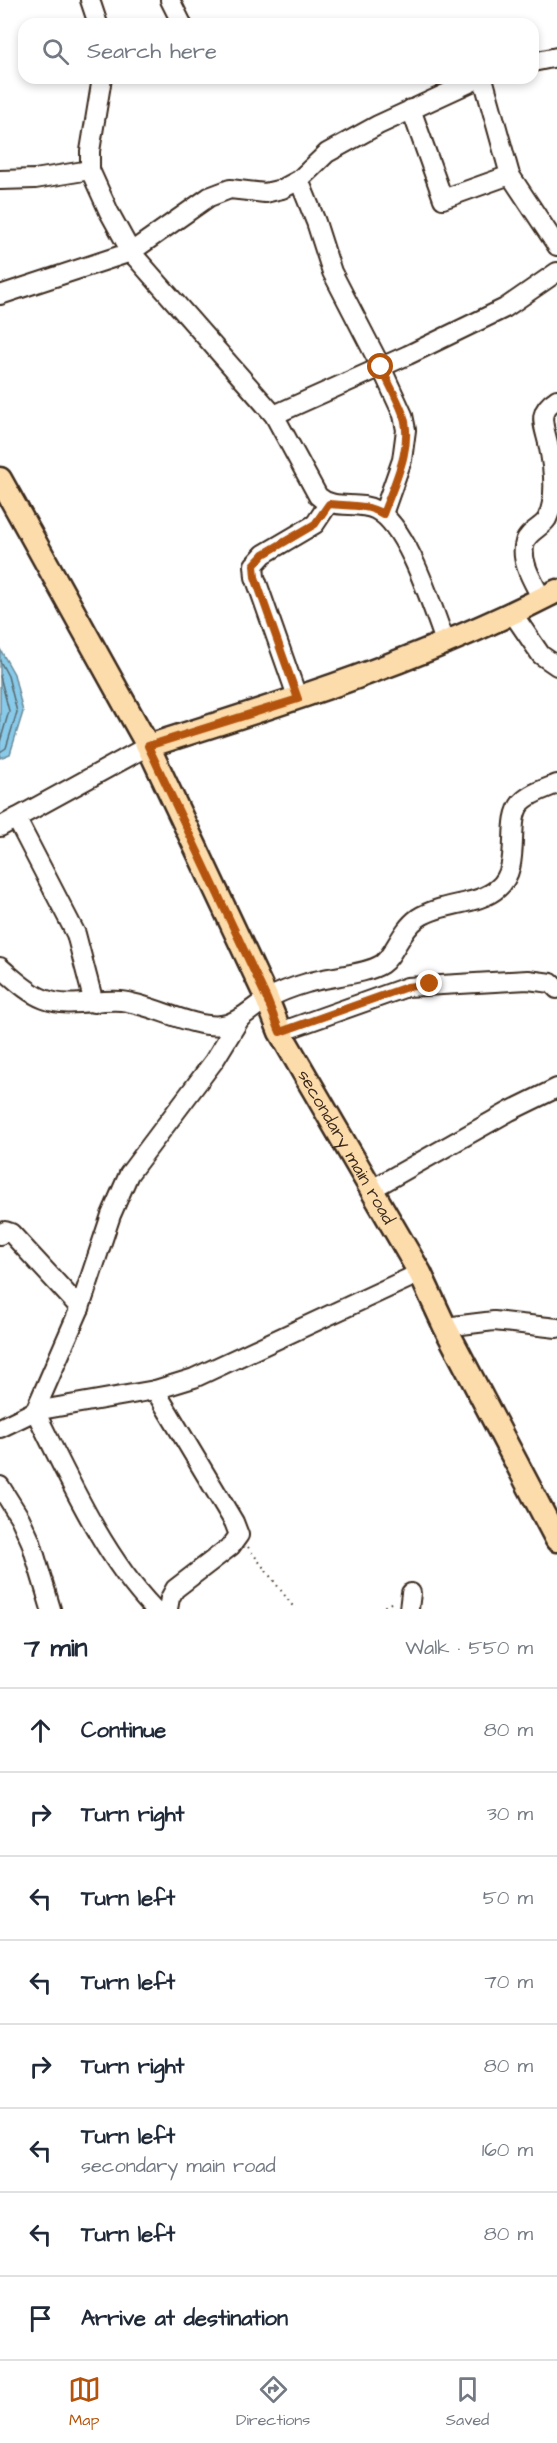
<!DOCTYPE html>
<meta charset="utf-8">
<style>
:root{--surface:#fff;--page:#f2f2f3;--text:#1f2937;--muted:#747a83;--line:#e0e1e3;--accent:#b45309}
body{margin:0;font-family:"Architects Daughter",sans-serif;background:var(--page);color:var(--text)}
.stop{position:absolute;width:18px;height:18px;margin:-14px;border:4px solid #b45309;border-radius:50%;background:#fff}
.stop.end{background:#b45309;border-color:#fff;box-shadow:0 2px 6px #0008}
.list{margin:0;padding:0;list-style:none}
h2{display:flex;justify-content:space-between;align-items:center;height:78px;margin:0;padding:0 24px;font-size:26px}
h2 small{font-size:20px;font-weight:400;color:var(--muted)}
.list li{display:grid;grid-template-columns:39px 1fr auto;gap:18px;align-items:center;box-sizing:border-box;height:84px;padding:0 24px;border-top:2px solid var(--line)}
.list b{display:block;font-size:22px;white-space:nowrap}
.list p{margin:0;font-size:20px;white-space:nowrap;color:var(--muted)}
.list em{font-size:20px;font-style:normal;color:var(--muted)}
.icon{flex:none;width:33px;height:33px;fill:none;stroke:currentColor;stroke-width:2;stroke-linecap:round;stroke-linejoin:round}
.map{position:relative;flex:none;width:557px;height:1609px;overflow:hidden}
.search{position:absolute;background:var(--surface);box-shadow:0 3px 9px #0003;left:18px;right:18px;top:18px;height:66px;display:flex;align-items:center;gap:15px;box-sizing:border-box;padding:0 21px;border-radius:18px;color:var(--muted);font-size:22px}
.sheet{height:750px;background:var(--surface)}
nav{display:flex;justify-content:space-around;align-items:center;box-sizing:border-box;height:84px;border-top:2px solid var(--line);background:var(--surface);font-size:16px;color:var(--muted)}
nav a{display:grid;justify-items:center;gap:3px}
nav .on{color:var(--accent)}
.map>svg:first-child{display:block}
</style>
<div class="map">
<svg width="557" height="1609" viewBox="0 0 557 1609">
<rect width="100%" height="100%" fill="#fff"/>
<filter id="ink" filterUnits="userSpaceOnUse"><feTurbulence type="fractalNoise" baseFrequency=".0167" numOctaves="2"/><feDisplacementMap in="SourceGraphic" scale="12" xChannelSelector="R" yChannelSelector="G"/><feConvolveMatrix kernelMatrix="1 2 1 2 8 2 1 2 1" color-interpolation-filters="sRGB"/></filter>
<g filter="url(#ink)">
<!-- water -->
<polygon fill="#88cae9" stroke="#698a98" stroke-width="1.5" points="0,649 14,674 23,712 10,754 0,758"/>
<g fill="none" stroke-linecap="round" stroke-linejoin="round">
<!-- shore -->
<g stroke="#5a6a6f" stroke-width="1.5">
<polyline points="0,661 8,676 17,712 6,748 0,752"/>
<polyline points="0,676 9,711 0,742"/>
</g>
<!-- minor casing -->
<g stroke="#3b2a1e" stroke-width="22">
<g id="minor">
<polyline points="90,0 98,24"/>
<polyline points="170,0 182,24"/>
<polyline points="533,62 557,57"/>
<path d="M102,78L90,151V170L109,212L131,252L274,415L318,496C334,511 358,500 376,510C408,526 433,610 446,644"/>
<polyline points="483,78 510,175 557,246"/>
<polyline points="411,109 443,199 510,175"/>
<polyline points="0,180 35,179 90,170"/>
<polyline points="299,180 316,222 332,272 381,367 403,415 406,430 402,460 383,514"/>
<polyline points="0,295 131,252 209,197 230,189 265,193 282,189 299,180 327,153 378,125 480,78"/>
<polyline points="274,415 408,355 505,308 557,272"/>
<path d="M542,599C534,583 519,561 525,542C528,532 541,528 547,519C557,498 553,466 548,443C543,422 537,412 557,399"/>
<polyline points="513,614 541,655 557,666"/>
<polyline points="298,699 255,577 254,565 264,554 315,524 329,503"/>
<polyline points="16,818 76,934 94,1003"/>
<polyline points="0,827 148,746"/>
<path d="M0,967C13,978 28,993 44,999C69,1009 95,999 121,1001C152,1004 193,1029 222,1025C238,1023 251,1009 265,1000C277,993 293,987 307,983C328,976 365,975 382,964C394,956 400,931 418,918C442,902 478,906 498,888C523,867 505,822 521,803C530,793 545,789 557,784"/>
<polyline points="280,1032 407,987 528,980 551,983 557,989"/>
<polyline points="372,1189 510,1111 557,1088"/>
<polyline points="0,1235 5,1231 11,1233 80,1308"/>
<polyline points="445,1327 494,1321 557,1328"/>
<polyline points="155,1390 234,1522 239,1535 231,1546 175,1589 170,1598 168,1609"/>
<polyline points="0,1428 35,1411 155,1390 194,1378 420,1273"/>
<polyline points="0,1486 20,1518 31,1542 51,1609"/>
<path d="M154,1609C103,1556 68,1477 35,1411L80,1308L111,1215L129,1174L214,1061L241,1017"/>
<polyline points="409,1609 411,1593"/>
</g>
</g>
<!-- major casing -->
<g stroke="#3b2a1e" stroke-width="27">
<g id="major">
<path id="s1" d="M0,479L148,746L267,999L280,1032L420,1273L445,1327L557,1540"/>
<path d="M148,746C288,702 425,659 557,591"/>
</g>
</g>
<!-- path -->
<g stroke="#3b2a1e" stroke-width="2" stroke-dasharray="1.5 4.5" stroke-linecap="butt">
<polyline points="248,1547 295,1609"/>
<polyline points="379,1609 395,1601"/>
</g>
<!-- minor -->
<use href="#minor" stroke="#fff" stroke-width="18"/>
<!-- major -->
<use href="#major" stroke="#fddcac" stroke-width="22"/>
</g>
</g>
<g fill="none" stroke-linecap="round" stroke-linejoin="round" filter="url(#ink)">
<!-- route -->
<path stroke="#b45309" stroke-width="8" d="M381,367C388,382 397,398 403,414C414,446 394,484 383,514C366,504 349,506 329,504L315,524L264,554L254,565L255,577L298,699L148,746L267,999L280,1032L407,987L430,984"/>
</g>
<g text-anchor="middle" stroke-width="6" stroke-linejoin="round" paint-order="stroke">
<!-- street labels -->
<g font-size="18" fill="#3b2a1e" stroke="#fff">
<text dy="6" stroke="none"><textPath href="#s1" startOffset="753">secondary main road</textPath></text>
</g>
</g>
</svg>
<div class="stop" style="left:381px;top:367px"></div>
<div class="stop end" style="left:430px;top:984px"></div>
<div class="search"><svg class="icon" aria-label="search" viewBox="0 0 24 24"><circle cx="10" cy="10" r="6"/><path d="M15 15l6 6"/></svg>Search here</div>
</div>
<section class="sheet">
<h2>7 min<small>Walk · 550 m</small></h2>
<ul class="list">
<li><svg class="icon" aria-label="ahead" viewBox="0 0 24 24"><path d="M12 20V5M6 11l6-6 6 6"/></svg><div><b>Continue</b></div><em>80 m</em></li>
<li><svg class="icon" aria-label="right" viewBox="0 0 24 24"><path d="M7 20v-9h11M14 6l5 5-5 5"/></svg><div><b>Turn right</b></div><em>30 m</em></li>
<li><svg class="icon" aria-label="left" viewBox="0 0 24 24"><path d="M17 20v-9H6M10 6l-5 5 5 5"/></svg><div><b>Turn left</b></div><em>50 m</em></li>
<li><svg class="icon" aria-label="left" viewBox="0 0 24 24"><path d="M17 20v-9H6M10 6l-5 5 5 5"/></svg><div><b>Turn left</b></div><em>70 m</em></li>
<li><svg class="icon" aria-label="right" viewBox="0 0 24 24"><path d="M7 20v-9h11M14 6l5 5-5 5"/></svg><div><b>Turn right</b></div><em>80 m</em></li>
<li><svg class="icon" aria-label="left" viewBox="0 0 24 24"><path d="M17 20v-9H6M10 6l-5 5 5 5"/></svg><div><b>Turn left</b><p>secondary main road</p></div><em>160 m</em></li>
<li><svg class="icon" aria-label="left" viewBox="0 0 24 24"><path d="M17 20v-9H6M10 6l-5 5 5 5"/></svg><div><b>Turn left</b></div><em>80 m</em></li>
<li><svg class="icon" aria-label="arrive" viewBox="0 0 24 24"><path d="M6 21V4h12l-3 4 3 4H6"/></svg><div><b>Arrive at destination</b></div></li>
</ul>
</section>
<nav>
<a class="on"><svg class="icon" aria-label="map" viewBox="0 0 24 24"><path d="M3 6l6-2 6 2 6-2v14l-6 2-6-2-6 2zM9 4v14M15 6v14"/></svg>Map</a>
<a><svg class="icon" aria-label="directions" viewBox="0 0 24 24"><path d="M12 3l9 9-9 9-9-9zM9 14v-3h6M13 9l2 2-2 2"/></svg>Directions</a>
<a><svg class="icon" aria-label="saved" viewBox="0 0 24 24"><path d="M7 4h10v16l-5-4-5 4z"/></svg>Saved</a>
</nav>
